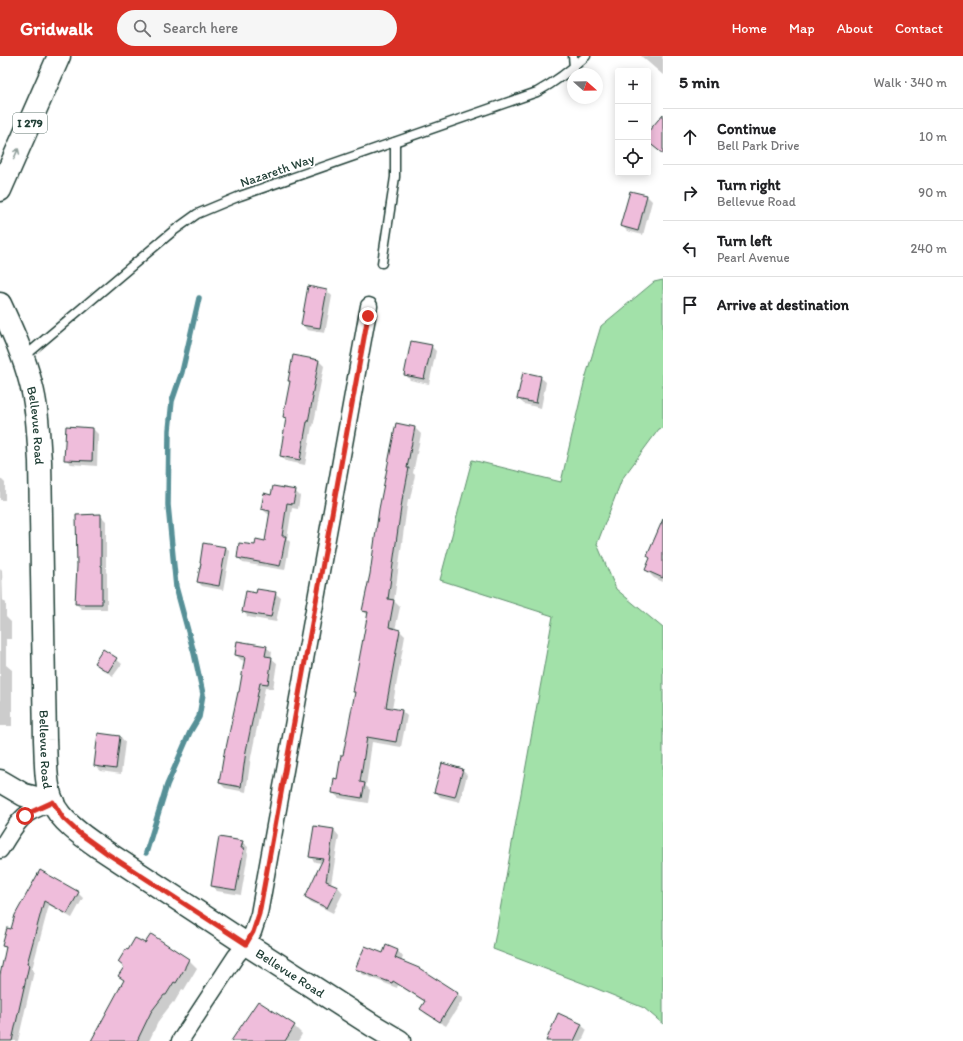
<!DOCTYPE html>
<meta charset="utf-8">
<style>
:root{--surface:#fff;--page:#f6f6f6;--text:#202124;--muted:#757577;--line:#e0e0e0;--accent:#d93025}
body{margin:0;font-family:Itim,sans-serif;background:var(--page);color:var(--text)}
.controls{position:absolute;right:12px;top:12px;display:grid;overflow:hidden;border-radius:4px;box-shadow:0 2px 10px #0003}
.controls button{width:36px;height:36px;display:grid;place-items:center;padding:0;border:0;border-bottom:1px solid var(--line);background:var(--surface);color:var(--text);font:20px sans-serif}
.compass{position:absolute;left:567px;top:12px;width:36px;height:36px;border-radius:50%;background:var(--surface);box-shadow:0 2px 10px #0003;rotate:110deg}
.stop{position:absolute;width:12px;height:12px;margin:-9px;border:3px solid #d93025;border-radius:50%;background:#fff}
.stop.end{background:#d93025;border-color:#fff;box-shadow:0 1px 4px #0008}
.list{margin:0;padding:0;list-style:none}
h2{display:flex;justify-content:space-between;align-items:center;height:52px;margin:0;padding:0 16px;font-size:17px}
h2 small{font-size:13px;font-weight:400;color:var(--muted)}
.list li{display:grid;grid-template-columns:26px 1fr auto;gap:12px;align-items:center;box-sizing:border-box;height:56px;padding:0 16px;border-top:1px solid var(--line)}
.list b{display:block;font-size:15px;white-space:nowrap}
.list p{margin:0;font-size:13px;white-space:nowrap;color:var(--muted)}
.list em{font-size:13px;font-style:normal;color:var(--muted)}
.icon{flex:none;width:22px;height:22px;fill:none;stroke:currentColor;stroke-width:2;stroke-linecap:round;stroke-linejoin:round}
.map{position:relative;flex:none;width:663px;height:985px;overflow:hidden}
header{display:flex;align-items:center;gap:24px;box-sizing:border-box;height:56px;padding:0 20px;background:var(--accent);color:#fff}
header strong{font-size:19px}
nav{display:flex;gap:22px;margin-inline-start:auto;font-size:14px}
.search{width:280px;height:36px;background:var(--page);display:flex;align-items:center;gap:10px;box-sizing:border-box;padding:0 14px;border-radius:22px;color:var(--muted);font-size:15px}
main{display:flex}
aside{flex:1;background:var(--surface)}
.map>svg:first-child{display:block}
</style>
<header>
<strong>Gridwalk</strong>
<div class="search"><svg class="icon" aria-label="search" viewBox="0 0 24 24"><circle cx="10" cy="10" r="6"/><path d="M15 15l6 6"/></svg>Search here</div>
<nav><a>Home</a><a>Map</a><a>About</a><a>Contact</a></nav>
</header>
<main>
<div class="map">
<svg width="663" height="985" viewBox="0 0 663 985">
<rect width="100%" height="100%" fill="#fff"/>
<filter id="ink" filterUnits="userSpaceOnUse"><feTurbulence type="fractalNoise" baseFrequency=".025" numOctaves="2"/><feDisplacementMap in="SourceGraphic" scale="8" xChannelSelector="R" yChannelSelector="G"/><feConvolveMatrix kernelMatrix="1 2 1 2 8 2 1 2 1" color-interpolation-filters="sRGB"/></filter>
<g filter="url(#ink)">
<!-- green -->
<polygon fill="#a2e1a9" stroke="#608f6e" points="663,224 663,372 659,373 622,423 597,488 616,533 663,572 663,968 644,952 585,928 493,893 553,560 440,524 472,404 561,426 585,323 601,270 654,226"/>
<!-- shadow -->
<g fill="#0003">
<polygon points="641,0 663,0 662,2 663,3 663,19"/>
<polygon points="647,140 652,145 643,179 627,175 622,170"/>
<polygon points="309,231 327,235 332,240 325,277 307,274 302,268"/>
<polygon points="431,290 436,295 429,328 410,324 405,318"/>
<polygon points="318,304 324,310 317,346 318,347 313,371 312,370 305,409 286,405 281,400 287,364 284,361 291,326"/>
<polygon points="540,321 546,326 541,352 524,348 518,343"/>
<polygon points="415,372 421,378 413,417 415,419 410,443 408,443 394,545 400,551 395,574 399,574 405,580 392,653 402,655 407,660 401,691 372,686 366,730 370,734 368,747 339,742 333,737 338,724 344,700 355,637 354,635 368,559 363,555"/>
<polygon points="93,373 98,378 97,410 71,408 65,403"/>
<polygon points="0,422 5,427 5,444 0,444"/>
<polygon points="295,435 300,440 298,453 292,452 287,483 290,486 285,514 243,507 238,501 256,491 266,486 271,459 268,458 262,453 272,440"/>
<polygon points="100,459 106,465 106,516 107,517 107,553 82,553 76,548"/>
<polygon points="663,466 663,526 654,522 646,514"/>
<polygon points="204,488 226,492 230,496 223,534 202,530 198,526"/>
<polygon points="0,512 2,514 3,544 6,547 6,561 11,566 11,583 6,583 6,609 12,614 12,670 0,670"/>
<polygon points="275,537 281,542 276,566 248,561 243,555"/>
<polygon points="266,591 272,596 271,602 277,607 273,633 265,632 251,701 246,736 225,732 220,727 240,637 245,605 241,604 236,599"/>
<polygon points="103,594 116,603 122,608 113,620 100,612 95,607"/>
<polygon points="120,680 125,686 121,718 101,715 95,710"/>
<polygon points="462,714 467,719 460,746 440,741 435,735"/>
<polygon points="334,774 339,780 331,828 338,831 343,837 333,857 311,846 306,841 322,807 315,806 310,801"/>
<polygon points="242,786 248,791 247,796 248,798 241,839 217,835 212,830"/>
<polygon points="40,816 78,837 83,842 72,862 49,849 32,913 34,915 18,985 0,985 0,924 6,893 4,890"/>
<polygon points="145,888 189,904 197,912 184,934 182,933 174,947 173,946 159,964 149,985 92,985 125,925 124,912 119,906 128,895"/>
<polygon points="386,891 398,895 403,901 401,906 419,913 458,938 463,943 446,970 426,958 421,953 425,946 398,929 397,932 362,918 357,912 383,898"/>
<polygon points="258,946 294,970 302,978 298,985 232,985"/>
<polygon points="581,969 587,974 582,985 547,985"/>
</g>
<g fill="none" stroke-linecap="round" stroke-linejoin="round">
<!-- stream -->
<polyline stroke="#569097" stroke-width="5.5" points="146,797 167,729 190,676 199,661 203,638 194,597 176,531 168,449 169,374 172,345 182,316 199,242"/>
</g>
<!-- building -->
<g fill="#efbddb" stroke="#1f3d34">
<polygon points="663,58 663,98 648,86 648,76"/>
<polygon points="630,135 647,139 638,175 620,170"/>
<polygon points="308,230 327,234 320,272 301,269"/>
<polygon points="411,285 432,289 424,323 404,319"/>
<polygon points="293,299 319,304 312,340 313,341 308,366 307,366 300,404 280,400 286,362 283,361 290,325 288,325"/>
<polygon points="523,316 541,320 536,347 517,343"/>
<polygon points="396,367 415,371 407,412 409,412 404,438 403,438 388,543 394,544 389,571 400,574 386,651 402,654 396,686 367,681 360,726 365,727 362,742 332,737 334,722 337,723 341,699 343,699 355,636 353,636 368,556 362,555 370,518 379,453"/>
<polygon points="66,370 93,372 92,405 64,404"/>
<polygon points="273,430 296,434 293,448 287,447 282,480 286,480 280,510 237,502 239,487 255,489 256,483 265,485 270,455 261,453 264,437 271,439"/>
<polygon points="101,458 101,510 102,510 102,548 75,548 77,510 76,459"/>
<polygon points="663,463 663,522 645,514 650,502 647,500"/>
<polygon points="203,487 226,491 219,530 197,526 201,507 200,507"/>
<polygon points="257,533 276,536 271,561 242,556 246,535 256,537"/>
<polygon points="237,585 267,590 265,600 272,601 268,628 260,627 246,695 241,731 219,727 225,692 226,692 238,636 239,636 245,601 235,599"/>
<polygon points="103,593 117,602 108,616 94,607"/>
<polygon points="98,677 120,680 116,713 94,710"/>
<polygon points="442,707 463,713 455,741 434,736"/>
<polygon points="314,770 334,773 326,825 338,830 327,852 305,841 323,803 309,801"/>
<polygon points="219,781 243,785 241,792 244,792 236,834 211,830"/>
<polygon points="40,814 79,836 67,858 44,845 27,908 29,909 12,985 0,985 0,919 6,891 2,890 7,872 11,873 15,859"/>
<polygon points="151,878 189,903 185,911 185,912 176,927 174,926 166,939 164,939 151,956 137,985 91,985 124,924 118,920 124,911 118,906 126,893 128,894 135,882 145,887"/>
<polygon points="386,889 398,894 395,902 419,912 458,937 440,966 420,953 425,945 393,925 392,927 355,913 365,890 383,897"/>
<polygon points="258,945 295,969 285,985 231,985"/>
<polygon points="558,957 582,968 574,985 546,985"/>
</g>
<g fill="none" stroke-linecap="round" stroke-linejoin="round">
<!-- lane casing -->
<g stroke="#1f3d34" stroke-width="11">
<g id="lane">
<polyline points="573,0 574,11"/>
<polyline points="382,207 395,121 395,86"/>
<path d="M24,301L172,176L197,158L240,140L537,36C555,26 571,14 586,0"/>
</g>
</g>
<!-- street casing -->
<g stroke="#1f3d34" stroke-width="19">
<g id="street">
<path d="M0,794C7,783 16,766 27,758C34,753 44,750 53,746"/>
<polyline points="180,985 236,900 246,888 253,876 259,858 369,250"/>
</g>
</g>
<!-- secondary casing -->
<g stroke="#1f3d34" stroke-width="25">
<g id="secondary">
<path id="s1" d="M0,248C12,274 24,300 31,328C38,353 38,380 40,405L45,684C46,703 45,726 52,745C59,764 84,781 100,792L246,888L372,969L399,985"/>
<polyline points="0,725 24,739 53,746"/>
</g>
</g>
<!-- highway casing -->
<g stroke="#1f3d34" stroke-width="25">
<polyline id="highway" points="0,134 59,0"/>
</g>
<!-- lane -->
<use href="#lane" stroke="#fff" stroke-width="8"/>
<!-- street -->
<use href="#street" stroke="#fff" stroke-width="16"/>
<!-- secondary -->
<use href="#secondary" stroke="#fff" stroke-width="22"/>
<!-- highway -->
<use href="#highway" stroke="#fff" stroke-width="22"/>
</g>
<!-- one-way arrows -->
<defs><path id="oneway-shaft" d="M-6 0H5M1.5-3L5.5 0L1.5 3" fill="none" stroke-width="1.6" stroke-linecap="round" stroke-linejoin="round"/></defs>
<use stroke="#8f9e9a" href="#oneway-shaft" transform="translate(16 98) rotate(-66)"/>
</g>
<g fill="none" stroke-linecap="round" stroke-linejoin="round" filter="url(#ink)">
<!-- route -->
<polyline stroke="#d93025" stroke-width="5" points="25,760 29,757 53,746 63,762 79,777 108,798 246,888 253,876 259,858 368,260"/>
</g>
<g text-anchor="middle" stroke-width="3.5" stroke-linejoin="round" paint-order="stroke">
<!-- shield labels -->
<rect fill="#fff" stroke="#627771" stroke-width="1" x="13" y="57" width="34" height="20" rx="3"/>
<g font-size="12" font-weight="bold" fill="#1f3d34">
<text x="30" y="71">I 279</text>
</g>
<!-- street labels -->
<g font-size="13" fill="#1f3d34" stroke="#fff">
<text transform="translate(277 114) rotate(-19)" y="5">Nazareth Way</text>
<text dy="5" stroke="none"><textPath href="#s1" startOffset="128">Bellevue Road</textPath></text>
<text dy="5" stroke="none"><textPath href="#s1" startOffset="452">Bellevue Road</textPath></text>
<text dy="5" stroke="none"><textPath href="#s1" startOffset="800">Bellevue Road</textPath></text>
</g>
</g>
</svg>
<div class="controls">
<button>+</button>
<button>−</button>
<button><svg class="icon" aria-label="locate" viewBox="0 0 24 24"><circle cx="12" cy="12" r="6"/><path d="M12 2v4M12 18v4M2 12h4M18 12h4"/></svg></button>
</div>
<svg class="compass" viewBox="-18 -18 36 36"><path d="M0-13l5 13h-10z" fill="#e53935"/><path d="M0 13l5-13h-10z" fill="#757577"/></svg>
<div class="stop" style="left:25px;top:760px"></div>
<div class="stop end" style="left:368px;top:260px"></div>
</div>
<aside>
<h2>5 min<small>Walk · 340 m</small></h2>
<ul class="list">
<li><svg class="icon" aria-label="ahead" viewBox="0 0 24 24"><path d="M12 20V5M6 11l6-6 6 6"/></svg><div><b>Continue</b><p>Bell Park Drive</p></div><em>10 m</em></li>
<li><svg class="icon" aria-label="right" viewBox="0 0 24 24"><path d="M7 20v-9h11M14 6l5 5-5 5"/></svg><div><b>Turn right</b><p>Bellevue Road</p></div><em>90 m</em></li>
<li><svg class="icon" aria-label="left" viewBox="0 0 24 24"><path d="M17 20v-9H6M10 6l-5 5 5 5"/></svg><div><b>Turn left</b><p>Pearl Avenue</p></div><em>240 m</em></li>
<li><svg class="icon" aria-label="arrive" viewBox="0 0 24 24"><path d="M6 21V4h12l-3 4 3 4H6"/></svg><div><b>Arrive at destination</b></div></li>
</ul>
</aside>
</main>
